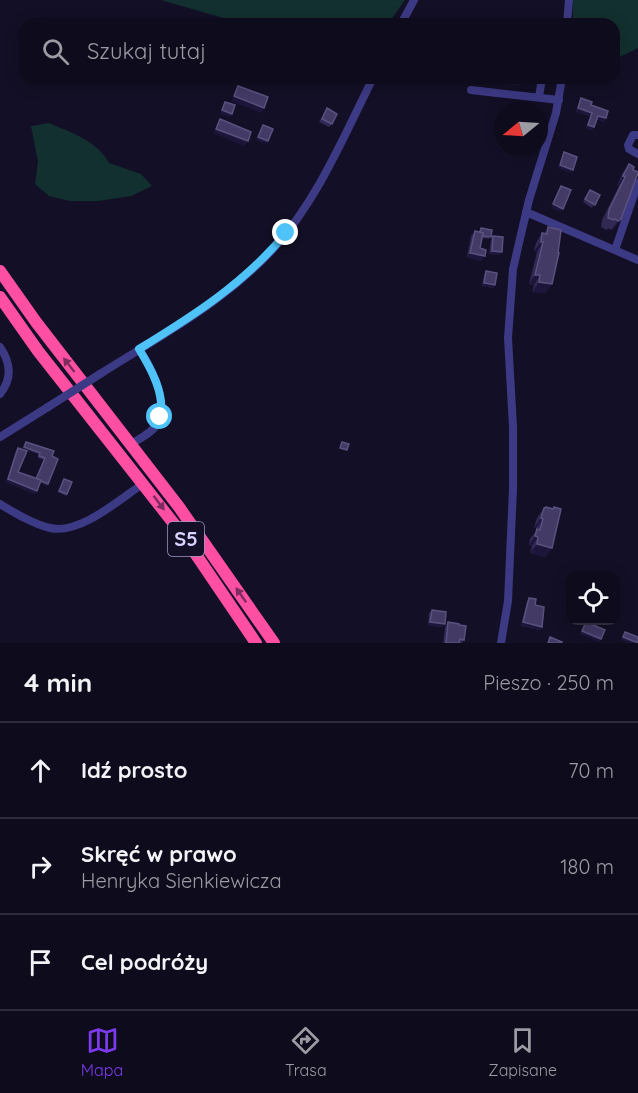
<!DOCTYPE html>
<html lang="pl">
<meta charset="utf-8">
<style>
:root{--surface:#0e0b1c;--page:#171425;--text:#f1f3f6;--muted:#9b9ba3;--line:#2e2b3b;--accent:#7c3aed}
body{margin:0;font-family:Quicksand,sans-serif;background:var(--page);color:var(--text)}
.controls{position:absolute;right:18px;bottom:18px;display:grid;overflow:hidden;border-radius:12px;box-shadow:0 3px 15px #0003}
.controls button{width:54px;height:54px;display:grid;place-items:center;padding:0;border:0;border-bottom:2px solid var(--line);background:var(--surface);color:var(--text);font:30px sans-serif}
.compass{position:absolute;left:494px;top:102px;width:54px;height:54px;border-radius:50%;background:var(--surface);box-shadow:0 3px 15px #0003;rotate:252deg}
.stop{position:absolute;width:18px;height:18px;margin:-14px;border:4px solid #4fc3f7;border-radius:50%;background:#fff}
.stop.end{background:#4fc3f7;border-color:#fff;box-shadow:0 2px 6px #0008}
.list{margin:0;padding:0;list-style:none}
h2{display:flex;justify-content:space-between;align-items:center;height:78px;margin:0;padding:0 24px;font-size:26px}
h2 small{font-size:20px;font-weight:400;color:var(--muted)}
.list li{display:grid;grid-template-columns:39px 1fr auto;gap:18px;align-items:center;box-sizing:border-box;height:96px;padding:0 24px;border-top:2px solid var(--line)}
.list b{display:block;font-size:22px;white-space:nowrap}
.list p{margin:0;font-size:20px;white-space:nowrap;color:var(--muted)}
.list em{font-size:20px;font-style:normal;color:var(--muted)}
.icon{flex:none;width:33px;height:33px;fill:none;stroke:currentColor;stroke-width:2;stroke-linecap:round;stroke-linejoin:round}
.map{position:relative;flex:none;width:638px;height:643px;overflow:hidden}
.search{position:absolute;background:var(--surface);box-shadow:0 3px 15px #0003;left:18px;right:18px;top:18px;height:66px;display:flex;align-items:center;gap:15px;box-sizing:border-box;padding:0 21px;border-radius:18px;color:var(--muted);font-size:22px}
.sheet{height:366px;background:var(--surface)}
nav{display:flex;justify-content:space-around;align-items:center;box-sizing:border-box;height:84px;border-top:2px solid var(--line);background:var(--surface);font-size:16px;color:var(--muted)}
nav a{display:grid;justify-items:center;gap:3px}
nav .on{color:var(--accent)}
.map>svg:first-child{display:block}
</style>
<div class="map">
<svg width="638" height="643" viewBox="0 0 638 643">
<rect width="100%" height="100%" fill="#130f26"/>
<!-- green -->
<g fill="#12302f">
<polygon points="161,0 405,0 388,24 244,24"/>
<polygon points="573,0 638,0 638,48 614,60 614,24 573,24"/>
<path d="M49,123C72,133 96,140 109,163L141,174L152,186L131,196L98,201H70L49,196L35,184L38,162L31,126Z"/>
</g>
<g fill="none" stroke-linecap="round" stroke-linejoin="round">
<!-- minor -->
<g stroke="#3d3a85" stroke-width="8">
<polyline points="401,24 414,0"/>
<polyline points="567,24 569,0"/>
<polyline points="471,90 559,100"/>
<polyline points="539,97 542,78"/>
<polyline points="638,135 633,135 628,145 629,149 638,154"/>
<polyline points="526,212 638,260"/>
<polyline points="615,250 638,183"/>
<path d="M0,347C11,363 12,379 0,394"/>
<path d="M100,374C160,336 226,301 274,248C318,199 344,136 373,78"/>
<polyline points="0,437 48,407"/>
<path d="M131,444C139,439 152,433 157,424C168,400 153,370 139,349"/>
<path d="M0,504C15,513 33,524 50,528C80,535 120,499 144,483"/>
<polyline points="501,643 508,601 513,489 513,427 508,338 513,269 529,200 556,113 562,78"/>
</g>
<!-- highway -->
<g stroke="#ff4fa3" stroke-width="12">
<polyline points="0,271 36,322 179,507 274,643"/>
<polyline points="0,297 38,351 182,534 256,643"/>
</g>
<!-- minor-bridge -->
<polyline stroke="#3d3a85" stroke-width="8" points="48,407 100,374"/>
</g>
<!-- wall -->
<g fill="#312854">
<polygon points="581,98 591,105 606,118 603,122 597,119 592,130 586,128 590,116 576,112 579,102"/>
<polygon points="327,108 332,124 329,127 319,122"/>
<polygon points="629,164 621,219 614,228 611,230 608,228 607,230 601,227 602,220 619,186 617,186 622,174"/>
<polygon points="590,190 600,195 592,208 583,202"/>
<polygon points="548,227 552,284 545,293 532,292 534,285 529,284 537,252 534,251 536,243 542,233 544,234"/>
<polygon points="481,228 490,239 482,238 480,248 481,261 467,257 471,236 475,231 479,232"/>
<polygon points="493,236 499,255 489,254 491,239"/>
<polygon points="486,271 495,285 493,288 482,286 484,275"/>
<polygon points="26,442 52,456 48,484 47,486 40,483 35,494 6,482 16,450 18,448 18,472 36,479 44,460 38,458 39,455 23,449"/>
<polygon points="63,480 67,494 66,496 58,492"/>
<polygon points="554,507 552,548 545,557 530,553 532,546 529,545 530,539 536,531 536,528 534,528 537,518 544,508 552,509"/>
<polygon points="529,598 542,627 539,630 521,626 527,601"/>
<polygon points="432,610 445,624 442,627 428,625 429,613"/>
<polygon points="448,622 459,625 464,640 462,643 443,643 445,627"/>
</g>
<!-- shaded-wall -->
<g fill="#1d163a">
<polygon points="491,78 523,78 517,85 488,83"/>
<polygon points="234,96 264,108 261,113 231,101"/>
<polygon points="578,108 592,113 590,116 576,112"/>
<polygon points="222,110 232,114 230,117 220,114"/>
<polygon points="598,116 606,118 603,122 596,119"/>
<polygon points="588,125 594,127 592,130 586,128"/>
<polygon points="216,129 248,141 244,146 213,133"/>
<polygon points="258,137 268,141 266,144 256,140"/>
<polygon points="560,165 573,170 570,173 557,168"/>
<polygon points="623,176 625,177 619,186 617,186"/>
<polygon points="553,204 563,209 561,212 551,208"/>
<polygon points="621,219 614,228 611,230 618,221"/>
<polygon points="541,242 543,242 537,252 534,251"/>
<polygon points="492,251 502,252 499,255 489,254"/>
<polygon points="470,253 485,256 481,261 467,257"/>
<polygon points="535,275 540,275 534,285 529,284"/>
<polygon points="539,282 552,284 545,293 532,292"/>
<polygon points="484,283 495,285 493,288 482,286"/>
<polygon points="24,447 40,453 39,455 23,449"/>
<polygon points="8,479 37,491 35,494 6,482"/>
<polygon points="36,480 48,484 47,486 35,481"/>
<polygon points="541,518 543,519 536,528 534,528"/>
<polygon points="535,536 538,537 532,546 529,545"/>
<polygon points="537,544 552,548 545,557 530,553"/>
<polygon points="430,622 445,624 442,627 428,625"/>
<polygon points="523,622 542,627 539,630 521,626"/>
<polygon points="582,631 601,639 599,642 579,634"/>
<polygon points="623,637 638,643 628,643 621,640"/>
</g>
<!-- building -->
<g fill="#433a66" stroke="#5a527e" stroke-width="1.5">
<polygon points="238,86 268,97 264,108 234,96"/>
<polygon points="581,98 592,102 591,105 608,111 606,118 598,116 594,127 588,125 592,113 578,108"/>
<polygon points="225,102 235,105 232,114 222,110"/>
<polygon points="327,108 337,114 332,124 322,119"/>
<polygon points="220,119 251,132 248,141 216,129"/>
<polygon points="263,125 273,129 268,141 258,137"/>
<polygon points="564,152 577,157 573,170 560,165"/>
<polygon points="629,164 634,167 633,170 638,172 638,173 621,219 618,221 615,219 614,220 608,218 609,210 625,177 623,176"/>
<polygon points="561,186 571,190 563,209 553,204"/>
<polygon points="590,190 600,195 595,205 585,199"/>
<polygon points="548,227 561,230 558,253 559,253 552,284 539,282 540,275 535,275 543,242 541,242 542,233 547,234"/>
<polygon points="481,228 492,230 491,237 483,236 483,233 480,232"/>
<polygon points="475,231 483,233 480,248 486,250 485,256 470,253"/>
<polygon points="493,236 503,237 502,252 492,251"/>
<polygon points="486,271 497,273 495,285 484,283"/>
<polygon points="26,442 54,451 52,456 58,459 48,484 36,479 45,458 39,456 40,453 24,447"/>
<polygon points="342,442 349,444 347,450 340,448"/>
<polygon points="18,448 27,451 18,472 41,480 37,491 8,479"/>
<polygon points="64,479 72,482 67,494 59,491"/>
<polygon points="546,507 553,509 554,507 561,509 552,548 537,544 538,537 535,536 537,529 540,530 543,519 541,518 544,508"/>
<polygon points="529,598 536,599 535,605 544,607 542,627 523,622"/>
<polygon points="432,610 446,612 445,624 430,622"/>
<polygon points="448,622 459,624 459,625 466,626 464,640 460,639 459,643 446,643"/>
<polygon points="586,622 605,630 601,639 582,631"/>
<polygon points="625,632 638,637 638,643 623,637"/>
<polygon points="550,637 562,642 561,643 548,643"/>
</g>
<!-- one-way arrows -->
<defs><path id="oneway-solid" d="M-6-.8H1V-3.2L6.5 0L1 3.2V.8H-6Z" transform="scale(1.5)"/></defs>
<g fill="#7d2c5e">
<use href="#oneway-solid" transform="translate(69 365) rotate(-128)"/>
<use href="#oneway-solid" transform="translate(159 503) rotate(53)"/>
<use href="#oneway-solid" transform="translate(241 595) rotate(-125)"/>
</g>
<g fill="none" stroke-linecap="round" stroke-linejoin="round">
<!-- route -->
<path stroke="#4fc3f7" stroke-width="8" d="M160,417C166,395 150,367 139,349C193,316 245,283 286,233"/>
</g>
<g text-anchor="middle" stroke-width="6" stroke-linejoin="round" paint-order="stroke">
<!-- shield labels -->
<rect fill="#130f26" stroke="#9e99be" stroke-width="1.5" x="168" y="522" width="36" height="34" rx="4.5"/>
<g font-size="20" font-weight="bold" fill="#d9d4ff">
<text x="186" y="546">S5</text>
</g>
</g>
</svg>
<div class="controls">
<button><svg class="icon" aria-label="locate" viewBox="0 0 24 24"><circle cx="12" cy="12" r="6"/><path d="M12 2v4M12 18v4M2 12h4M18 12h4"/></svg></button>
</div>
<svg class="compass" viewBox="-18 -18 36 36"><path d="M0-13l5 13h-10z" fill="#e53935"/><path d="M0 13l5-13h-10z" fill="#9b9ba3"/></svg>
<div class="stop" style="left:160px;top:417px"></div>
<div class="stop end" style="left:286px;top:233px"></div>
<div class="search"><svg class="icon" aria-label="search" viewBox="0 0 24 24"><circle cx="10" cy="10" r="6"/><path d="M15 15l6 6"/></svg>Szukaj tutaj</div>
</div>
<section class="sheet">
<h2>4 min<small>Pieszo · 250 m</small></h2>
<ul class="list">
<li><svg class="icon" aria-label="ahead" viewBox="0 0 24 24"><path d="M12 20V5M6 11l6-6 6 6"/></svg><div><b>Idź prosto</b></div><em>70 m</em></li>
<li><svg class="icon" aria-label="right" viewBox="0 0 24 24"><path d="M7 20v-9h11M14 6l5 5-5 5"/></svg><div><b>Skręć w prawo</b><p>Henryka Sienkiewicza</p></div><em>180 m</em></li>
<li><svg class="icon" aria-label="arrive" viewBox="0 0 24 24"><path d="M6 21V4h12l-3 4 3 4H6"/></svg><div><b>Cel podróży</b></div></li>
</ul>
</section>
<nav>
<a class="on"><svg class="icon" aria-label="map" viewBox="0 0 24 24"><path d="M3 6l6-2 6 2 6-2v14l-6 2-6-2-6 2zM9 4v14M15 6v14"/></svg>Mapa</a>
<a><svg class="icon" aria-label="directions" viewBox="0 0 24 24"><path d="M12 3l9 9-9 9-9-9zM9 14v-3h6M13 9l2 2-2 2"/></svg>Trasa</a>
<a><svg class="icon" aria-label="saved" viewBox="0 0 24 24"><path d="M7 4h10v16l-5-4-5 4z"/></svg>Zapisane</a>
</nav>
